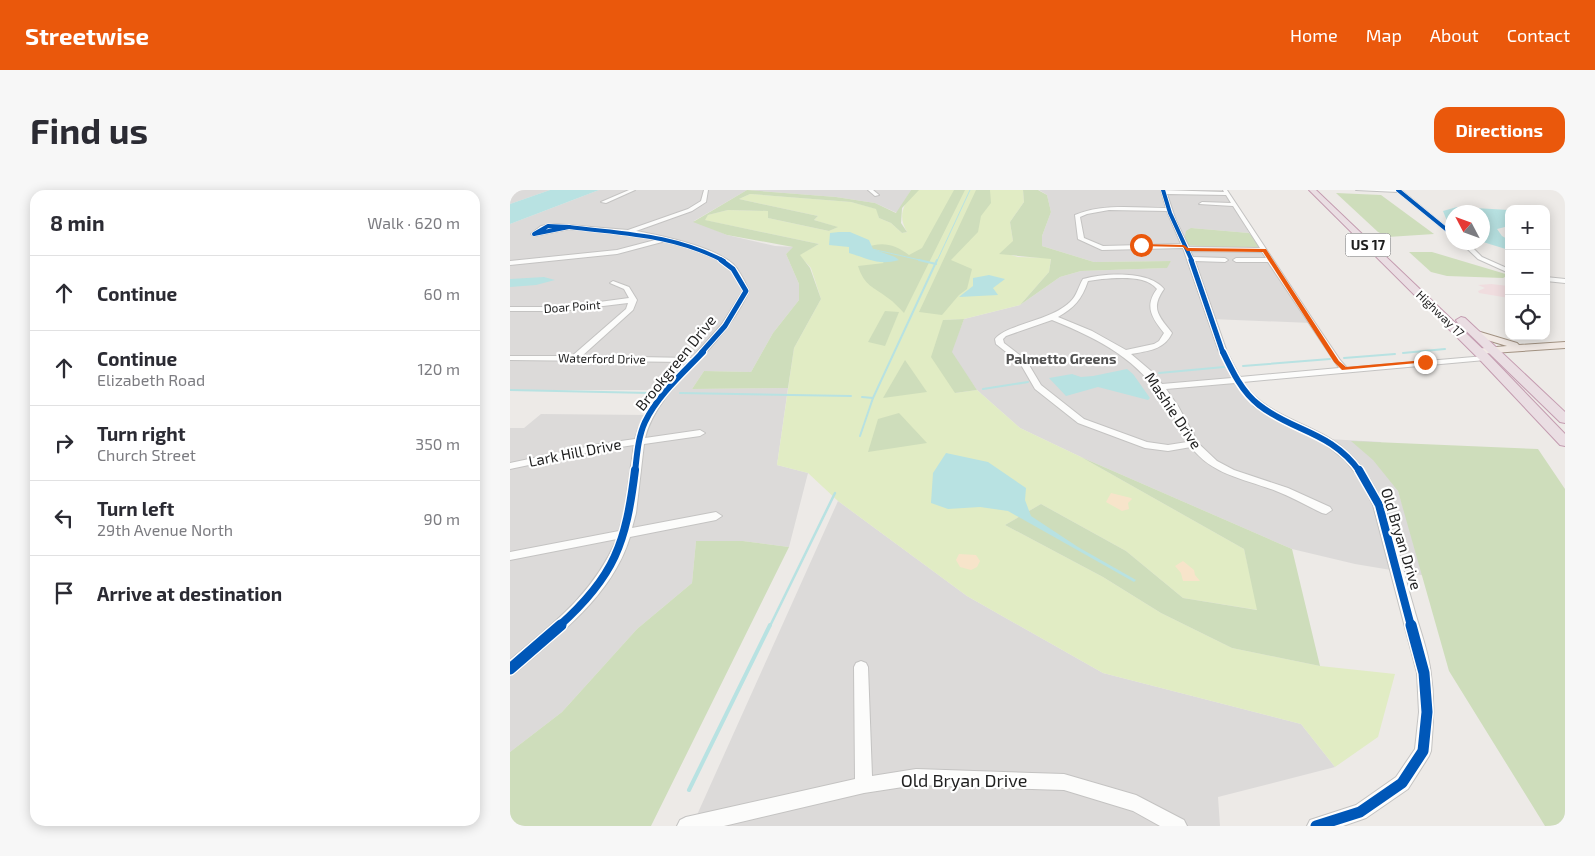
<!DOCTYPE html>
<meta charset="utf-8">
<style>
:root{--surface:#fff;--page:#f7f7f7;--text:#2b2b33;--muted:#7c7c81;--line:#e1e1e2;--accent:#ea580c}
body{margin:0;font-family:"Exo 2",sans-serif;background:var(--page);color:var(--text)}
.controls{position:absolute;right:15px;top:15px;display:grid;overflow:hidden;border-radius:10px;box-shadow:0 2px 12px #0003}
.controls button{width:45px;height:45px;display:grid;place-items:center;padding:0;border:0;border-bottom:1px solid var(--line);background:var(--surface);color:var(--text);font:25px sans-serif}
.compass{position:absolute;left:935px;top:15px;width:45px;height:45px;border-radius:50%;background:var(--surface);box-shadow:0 2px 12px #0003;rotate:311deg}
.stop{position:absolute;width:15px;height:15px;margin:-11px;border:4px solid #ea580c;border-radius:50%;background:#fff}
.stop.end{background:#ea580c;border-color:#fff;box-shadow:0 1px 5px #0008}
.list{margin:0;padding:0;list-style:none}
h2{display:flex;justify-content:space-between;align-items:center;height:65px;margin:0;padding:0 20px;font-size:21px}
h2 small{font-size:16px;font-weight:400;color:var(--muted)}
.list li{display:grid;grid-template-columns:32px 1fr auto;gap:15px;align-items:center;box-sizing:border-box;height:75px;padding:0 20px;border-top:1px solid var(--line)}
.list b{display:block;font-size:19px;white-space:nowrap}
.list p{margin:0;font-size:16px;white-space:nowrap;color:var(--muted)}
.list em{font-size:16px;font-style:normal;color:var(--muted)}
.icon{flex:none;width:28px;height:28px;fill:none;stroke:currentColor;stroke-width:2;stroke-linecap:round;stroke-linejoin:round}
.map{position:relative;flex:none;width:1055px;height:636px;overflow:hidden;border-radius:15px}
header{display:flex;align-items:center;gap:30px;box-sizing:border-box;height:70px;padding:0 25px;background:var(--accent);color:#fff}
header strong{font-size:24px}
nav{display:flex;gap:28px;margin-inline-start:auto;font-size:18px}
.intro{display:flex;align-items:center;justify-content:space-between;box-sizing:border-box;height:120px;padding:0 30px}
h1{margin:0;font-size:35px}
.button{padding:12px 22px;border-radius:15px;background:var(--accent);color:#fff;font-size:18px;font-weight:700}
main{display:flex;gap:30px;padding:0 30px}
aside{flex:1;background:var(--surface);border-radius:15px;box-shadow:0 2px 12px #0003}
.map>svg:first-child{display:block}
</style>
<header>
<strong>Streetwise</strong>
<nav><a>Home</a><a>Map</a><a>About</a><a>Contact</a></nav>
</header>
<div class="intro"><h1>Find us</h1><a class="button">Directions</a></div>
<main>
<aside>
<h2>8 min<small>Walk · 620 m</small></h2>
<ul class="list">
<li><svg class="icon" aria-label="ahead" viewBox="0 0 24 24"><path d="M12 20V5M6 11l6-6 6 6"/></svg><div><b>Continue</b></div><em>60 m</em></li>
<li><svg class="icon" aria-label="ahead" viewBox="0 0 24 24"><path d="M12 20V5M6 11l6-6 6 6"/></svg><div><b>Continue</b><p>Elizabeth Road</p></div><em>120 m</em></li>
<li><svg class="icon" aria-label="right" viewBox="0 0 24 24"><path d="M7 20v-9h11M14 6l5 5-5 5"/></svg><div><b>Turn right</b><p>Church Street</p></div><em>350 m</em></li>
<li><svg class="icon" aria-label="left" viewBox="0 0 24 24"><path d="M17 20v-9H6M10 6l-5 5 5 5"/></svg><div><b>Turn left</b><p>29th Avenue North</p></div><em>90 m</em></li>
<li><svg class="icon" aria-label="arrive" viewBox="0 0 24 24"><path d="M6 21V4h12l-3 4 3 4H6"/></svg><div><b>Arrive at destination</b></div></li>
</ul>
</aside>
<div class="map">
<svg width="1055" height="636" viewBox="0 0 1055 636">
<rect width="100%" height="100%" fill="#edeae7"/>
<!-- residential -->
<g fill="#dcdad9">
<polygon points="0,0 40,0 0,14"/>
<polygon points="89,0 401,0 387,23 365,13 326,7 237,0 184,31 217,45 265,56 284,57 276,64 289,94 289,110 263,143 241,182 194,181 182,199 278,198 267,275 298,283 279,357 233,351 186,351 182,393 127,439 52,522 0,562 0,238 14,238 31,224 139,225 157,200 0,200 0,34"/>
<polygon points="529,0 715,0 739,43 681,38 754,60 801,133 701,129 723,181 748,215 818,249 871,252 917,386 845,374 782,359 571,267 510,238 467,200 441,162 454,129 510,115 550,87 571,81 656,78 661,71 584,72 532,56 532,46 541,22 537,5"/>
<polygon points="328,311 457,406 593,483 791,534 825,577 708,607 710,636 182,636"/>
</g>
<!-- commercial -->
<polygon fill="#f0dddf" points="981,94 999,96 999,108 969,103 968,101 975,98 968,95"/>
<!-- grass -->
<path fill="#e1ecc4" d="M404,0H513L514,12L500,32L503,51L501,65L508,67L541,68L539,82L510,115L454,129L433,130L445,203L467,200L510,238L571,267L734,359L748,420L673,408L616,361L531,314L495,335L593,387L651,423L722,458L810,476L885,484L868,547L825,577L791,534L593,483L457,406L328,311L298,283L267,275L284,158L311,109L301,78L289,65L309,54L194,30L198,25L218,20L259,21L258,28L319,41L327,37L304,30L308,26L229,9L240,4L341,12L367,19L369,28L381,33L392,43L397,42C387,25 394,15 404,0Z"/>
<!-- forest -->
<g fill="#ceddbb">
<polygon points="237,0 326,7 365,13 386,23 401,0 409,0 392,18 391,33 397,42 392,43 381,33 369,28 366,19 341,12 240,4 229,9 308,26 304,30 328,37 319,41 258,28 258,21 218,20 198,25 195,30 309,54 290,65 300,78 311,109 284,158 278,198 182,199 194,181 241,182 263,143 289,110 289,94 276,64 283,57 217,45 183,32"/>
<path d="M444,0H455L394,123C389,118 384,112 378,108C363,96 355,97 348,76L374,73L355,58C371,51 385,54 399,65L412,58Z"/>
<polygon points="466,0 480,0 481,13 471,26 468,42 441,70 462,79 457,99 449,105 432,125 409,122"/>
<polygon points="513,0 528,0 537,5 541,22 532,46 532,56 584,72 661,71 657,78 571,81 550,87 510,115 539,82 541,69 489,64 503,51 500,32 514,12"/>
<polygon points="826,3 871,5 924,44 878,47 868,42"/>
<polygon points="681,38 739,43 754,60 673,55 676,41"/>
<polygon points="899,62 922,62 999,85 993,88 937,86 921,82"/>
<polygon points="375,121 389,122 375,156 358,152"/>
<polygon points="454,129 442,162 467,200 445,203 421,167 433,130"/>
<polygon points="395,170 417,202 373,208"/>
<polygon points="389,223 417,253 358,262 368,229"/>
<polygon points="841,251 1028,259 1055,299 1055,635 1035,636 939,481 888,301 863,270"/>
<polygon points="571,267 782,359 810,476 722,458 651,423 593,387 495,335 531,314 616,361 673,408 747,420 734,359"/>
<polygon points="186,351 233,351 279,357 141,636 0,636 0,562 52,522 127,439 182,393"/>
</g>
<!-- sand -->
<g fill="#f7e4ca">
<polygon points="601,303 621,308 622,309 618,313 619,319 612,321 596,312"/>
<polygon points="449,364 466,365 470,371 467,377 461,380 450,377 446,370"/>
<polygon points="673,371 684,380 685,385 690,391 673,391 671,383 665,376"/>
</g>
<!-- water -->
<g fill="#b8e2e2">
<polygon points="40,0 89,0 0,34 0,14"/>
<polygon points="947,17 999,20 999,36 987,39 992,46 999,50 999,60 973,52 972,22 942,22 942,35 937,31 933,21"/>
<path d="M329,42H340L359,50L363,59L385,67L389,70C368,76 357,68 339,63V57L319,55L320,43Z"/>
<polygon points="479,85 495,89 483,98 488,105 449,107 463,96 463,88"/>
<polygon points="34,87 45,90 26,95 0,97 0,89"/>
<polygon points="617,179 623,184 640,208 638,210 588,197 556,206 539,188 562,184 571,187 583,186"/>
<polygon points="436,263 478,272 516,298 515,310 521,326 568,357 626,390 624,392 498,321 470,317 438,319 421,313 423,283"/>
</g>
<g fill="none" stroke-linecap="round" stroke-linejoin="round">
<!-- stream-far3 -->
<g stroke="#b8e2e2" stroke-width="1">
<polyline points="362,59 414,71"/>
<polyline points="427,71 460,0"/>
</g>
<!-- stream-far2 -->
<g stroke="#b8e2e2" stroke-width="2">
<polyline points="409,70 426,74"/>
<polyline points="893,163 935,159"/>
<polyline points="834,168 885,164"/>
<polyline points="733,176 820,169"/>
<polyline points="649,183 714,177"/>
<polyline points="473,199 518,192"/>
<polyline points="0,200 140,203"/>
<polyline points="170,203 341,206"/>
<polyline points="352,207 363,208"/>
<polyline points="350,246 363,208 427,70"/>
</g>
<!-- stream-far1 -->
<polyline stroke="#b8e2e2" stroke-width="2.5" points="260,436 325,303"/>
<!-- stream -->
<polyline stroke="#b8e2e2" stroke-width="4" points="179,600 260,435"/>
<!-- minor casing -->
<g stroke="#c4c3c2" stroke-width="2">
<g id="minor">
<polygon points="119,0 125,0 96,13 91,12"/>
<path d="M194,0H198L196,12L182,21L126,41C153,46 202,56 223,74C230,81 235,92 239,101C230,120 219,136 205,152C180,182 145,209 135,248L190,240L195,243L190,246L134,254L126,323L122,338L206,322L212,326L206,330L120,347C102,406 49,444 5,483L0,485V470C45,432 83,404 107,349L0,370V362L109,341L114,323L124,255L90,260L0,279V273L90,254L125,249C133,218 157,195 178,172L0,170V166H62L116,119L118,113L52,121H0V117H52L119,108L114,99L100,93L103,91L119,97L127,110L123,120L72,166L182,168L212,134L233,101C229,94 226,86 221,80C208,64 172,55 152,50V52L107,64L0,75V71L107,60L149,49L104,42L59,39L24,46L21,44L31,36L44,34L118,40L178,19L191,11ZM38,38H48L30,41Z"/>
<polygon points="358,0 363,0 369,5 365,6"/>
<path d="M651,0L714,2L713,0H717L805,133L830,170L837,178L975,166L979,168L975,170L733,192C756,228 802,232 833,258C879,297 887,361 903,415C909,438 919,462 921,485C925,511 923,535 921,561L919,566L898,599L856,628L833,636H797L800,630L846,615L886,587L905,559L909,522L907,483L863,315L850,289L835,270L814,253L744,216L725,193L656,199L668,216L689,254L707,271L724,280L778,298L820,317L822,320L816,324L812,323C797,316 782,307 766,301C735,289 702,285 681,257L658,261L635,258L568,233L525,199L510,173L486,154L485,149C496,134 541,131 560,112C567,106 568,97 573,89C594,83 639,80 654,99C640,119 649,126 662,143C654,160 638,161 621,164L641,181L652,194L722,188L709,162L673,58L592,60L568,49L565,25C593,13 626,18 656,18ZM657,4L716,5L721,13L692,12L689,14L723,16L750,58L679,57L666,31ZM599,20L657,21L671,54L593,56L574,48L570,27L577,24ZM680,61L752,62L756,68H726L723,70L726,72H758L829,178L730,187L717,162L685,71L715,72L718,70L715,68L683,67ZM592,89C608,88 636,85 647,99C634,116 642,128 654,143L649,151L644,154L616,160L582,141L548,127C564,118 572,109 578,91ZM542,130C592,150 628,170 657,214C665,226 670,240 677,252L658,255L637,252L574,229L531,195L516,170L494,153L493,149L496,146Z"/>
<polygon points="846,0 891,0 942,42 942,46 888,2"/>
<polygon points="950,52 957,52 972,67 999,79 999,83 968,69"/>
<polygon points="1036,87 1055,89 1055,93 1036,91"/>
<polygon points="351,471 356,473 358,477 362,586 406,579 554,584 626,605 674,630 677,636 650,636 623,621 554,600 406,595 354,603 214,636 167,636 170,630 176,627 345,589 344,477 346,473"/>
</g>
</g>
<!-- major casing -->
<g stroke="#a39383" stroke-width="2">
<polygon id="major" points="967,141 1007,153 1009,155 1055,152 1055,158 968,164 965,163 965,159 997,156 964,146 962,144"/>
</g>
<!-- highway casing -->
<g stroke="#c49cb0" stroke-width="2">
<g id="highway">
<polygon points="799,0 806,0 979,165 1055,244 1055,256 1050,255 971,171"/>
<polygon points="951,127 955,128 1055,222 1055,233 1050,232 947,132 946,130"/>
</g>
</g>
<!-- minor -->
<use href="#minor" fill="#fcfcfb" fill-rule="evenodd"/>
<!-- major -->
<use href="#major" fill="#f1e9e4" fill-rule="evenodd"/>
<!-- highway -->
<use href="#highway" fill="#eadee3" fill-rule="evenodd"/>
<!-- cycleway-far4 casing -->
<g stroke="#fff" stroke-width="5">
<g id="cycleway-far4">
<polyline points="653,0 660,23 682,71"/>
<polyline points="888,0 942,44"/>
<polygon points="38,36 59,37 24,44"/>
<path d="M59,37C114,44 162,44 214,71"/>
</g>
</g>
<!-- cycleway-far3 casing -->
<g stroke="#fff" stroke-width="7">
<g id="cycleway-far3">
<polyline points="681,70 713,163"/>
<polyline points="191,163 215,136 236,101 223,79 211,70"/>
</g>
</g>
<!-- cycleway-far2 casing -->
<g stroke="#fff" stroke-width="9">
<g id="cycleway-far2">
<path d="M713,162C722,181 732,202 749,215C783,242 821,241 850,282"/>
<path d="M125,282C127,265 128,247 135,232C148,205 173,183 193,162"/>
</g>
</g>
<!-- cycleway-far1 casing -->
<g stroke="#fff" stroke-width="11">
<g id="cycleway-far1">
<polyline points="849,280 869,315 901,436"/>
<path d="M49,436C105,386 116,353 125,280"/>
</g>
</g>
<!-- cycleway casing -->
<g stroke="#fff" stroke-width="14">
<g id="cycleway">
<polyline points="0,479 51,435"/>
<polyline points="806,636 850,622 892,593 913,561 917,522 914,483 901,435"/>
</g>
</g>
<!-- cycleway-far4 -->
<use href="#cycleway-far4" stroke="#0057b8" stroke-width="4"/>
<!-- cycleway-far3 -->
<use href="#cycleway-far3" stroke="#0057b8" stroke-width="5"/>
<!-- cycleway-far2 -->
<use href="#cycleway-far2" stroke="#0057b8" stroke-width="6"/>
<!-- cycleway-far1 -->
<use href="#cycleway-far1" stroke="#0057b8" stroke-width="8"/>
<!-- cycleway -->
<use href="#cycleway" stroke="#0057b8" stroke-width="11"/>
</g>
<!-- route -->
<polygon fill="#ea580c" points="631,54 674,55 678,58 756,59 829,171 836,177 915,170 918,172 832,180 824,172 753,62 677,61 673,57 630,56"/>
<g text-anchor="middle" stroke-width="4.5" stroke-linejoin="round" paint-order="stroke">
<!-- far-street labels -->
<g font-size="12" fill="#1f1f1f" stroke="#fff">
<text transform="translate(62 117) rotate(-4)" y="4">Doar Point</text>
<text transform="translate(930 124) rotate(44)" y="4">Highway 17</text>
<text transform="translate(92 169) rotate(1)" y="4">Waterford Drive</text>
</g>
<!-- shield labels -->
<rect fill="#fff" stroke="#626262" stroke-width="1" x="835.5" y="43.5" width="45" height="23" rx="4"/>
<g font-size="14" font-weight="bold" fill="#1f1f1f">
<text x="858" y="60">US 17</text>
</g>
<!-- far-neighbourhood labels -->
<g font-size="14" font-weight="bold" fill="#525252" stroke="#fff">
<text x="551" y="174">Palmetto Greens</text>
</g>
<!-- street labels -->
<g font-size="15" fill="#1f1f1f" stroke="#fff">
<text transform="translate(166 173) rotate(-51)" y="5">Brookgreen Drive</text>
<text transform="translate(663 221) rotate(56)" y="5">Mashie Drive</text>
<text transform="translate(65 263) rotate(-11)" y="5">Lark Hill Drive</text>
<text transform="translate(891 349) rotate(73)" y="5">Old Bryan Drive</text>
</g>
<!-- near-street labels -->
<g font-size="18" fill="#1f1f1f" stroke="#fff">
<text x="454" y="597">Old Bryan Drive</text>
</g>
</g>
</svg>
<div class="controls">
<button>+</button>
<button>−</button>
<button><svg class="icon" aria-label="locate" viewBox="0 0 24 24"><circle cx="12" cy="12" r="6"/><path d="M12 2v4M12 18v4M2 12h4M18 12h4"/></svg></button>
</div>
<svg class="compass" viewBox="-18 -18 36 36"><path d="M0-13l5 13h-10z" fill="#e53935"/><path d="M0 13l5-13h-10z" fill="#7c7c81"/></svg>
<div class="stop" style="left:631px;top:55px"></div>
<div class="stop end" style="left:915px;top:172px"></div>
</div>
</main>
